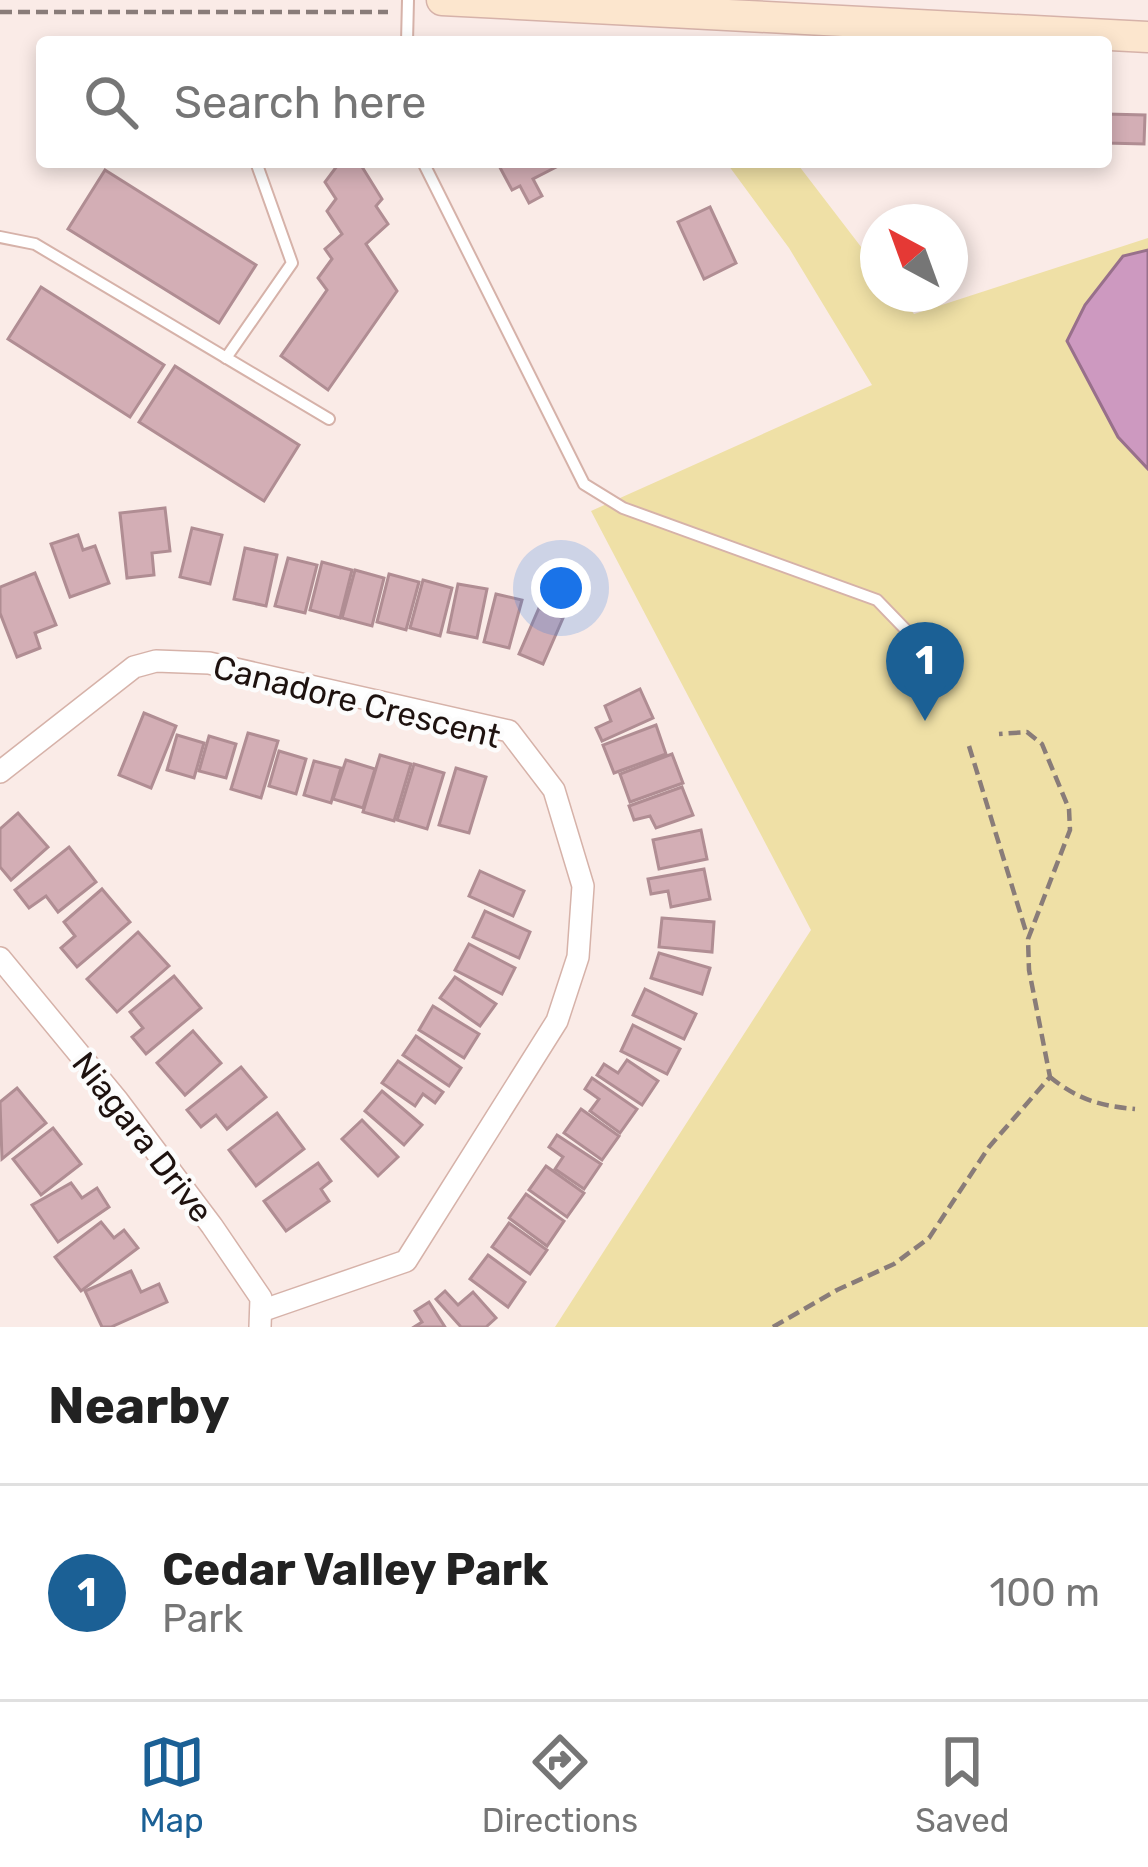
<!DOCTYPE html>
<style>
:root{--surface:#fff;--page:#f2f2f2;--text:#222;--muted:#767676;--line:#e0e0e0;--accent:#1b6095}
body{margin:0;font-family:Rubik,sans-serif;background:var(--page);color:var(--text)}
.compass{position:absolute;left:860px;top:204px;width:108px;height:108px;border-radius:50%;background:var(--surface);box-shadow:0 6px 18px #0003;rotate:319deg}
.you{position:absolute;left:561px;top:588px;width:42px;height:42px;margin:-30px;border:9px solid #fff;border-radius:50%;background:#1a73e8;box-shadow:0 0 0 18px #1a73e833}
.badge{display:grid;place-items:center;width:78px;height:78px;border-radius:50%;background:var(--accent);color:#fff;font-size:39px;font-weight:700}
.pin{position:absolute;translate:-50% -99px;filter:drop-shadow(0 3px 6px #0008)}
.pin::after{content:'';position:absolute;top:63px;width:42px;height:36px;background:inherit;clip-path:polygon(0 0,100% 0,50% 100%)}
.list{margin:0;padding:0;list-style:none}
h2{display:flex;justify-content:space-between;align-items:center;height:156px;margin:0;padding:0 48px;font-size:51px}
h2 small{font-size:39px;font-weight:400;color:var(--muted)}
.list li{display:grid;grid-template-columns:78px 1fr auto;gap:36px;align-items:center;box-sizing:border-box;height:216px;padding:0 48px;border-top:3px solid var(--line)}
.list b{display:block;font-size:45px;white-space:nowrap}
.list p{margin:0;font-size:39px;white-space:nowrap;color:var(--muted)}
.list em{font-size:39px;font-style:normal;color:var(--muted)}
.icon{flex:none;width:66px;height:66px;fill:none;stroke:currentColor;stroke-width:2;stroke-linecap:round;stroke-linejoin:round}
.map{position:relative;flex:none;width:1148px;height:1327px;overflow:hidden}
.search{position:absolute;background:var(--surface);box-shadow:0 6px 18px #0003;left:36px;right:36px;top:36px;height:132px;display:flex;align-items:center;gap:30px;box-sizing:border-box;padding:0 42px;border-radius:12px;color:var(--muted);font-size:45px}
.sheet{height:372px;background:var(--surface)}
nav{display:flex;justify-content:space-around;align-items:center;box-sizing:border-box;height:168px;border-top:3px solid var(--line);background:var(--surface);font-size:33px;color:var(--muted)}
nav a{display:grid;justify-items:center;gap:6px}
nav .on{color:var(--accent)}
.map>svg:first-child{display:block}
</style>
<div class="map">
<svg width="1148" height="1327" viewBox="0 0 1148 1327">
<rect width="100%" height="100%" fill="#faebe7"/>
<!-- green -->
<polygon fill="#efe0a6" points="726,162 796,162 878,269 878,294 898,294 914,314 1148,238 1148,1327 555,1327 811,930 591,511 872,385 789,248"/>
<!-- water -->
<polygon fill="#cd99c0" stroke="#98708b" stroke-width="3" points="1148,250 1148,469 1118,437 1067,341 1085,305 1123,256"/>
<!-- building -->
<g fill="#d3aeb5" stroke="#b08d93" stroke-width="3">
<polygon points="1106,114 1145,115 1144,144 1106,143"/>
<polygon points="340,162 359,162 382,199 376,206 388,224 366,244 397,291 328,390 281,356 327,290 318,278 332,259 325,249 342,234 327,211 336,199 325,182"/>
<polygon points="497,162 566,162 533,179 542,196 529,203 520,186 512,190"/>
<polygon points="105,170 256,265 219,323 68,229"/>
<polygon points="710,207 736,263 704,279 678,222"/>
<polygon points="41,287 164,365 130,417 8,339"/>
<polygon points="175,366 299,445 264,501 139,422"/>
<polygon points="165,508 170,551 152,553 154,575 127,578 120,513"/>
<polygon points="192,528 222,535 210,584 180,577"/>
<polygon points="78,535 83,550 95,546 109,583 70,597 51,544"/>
<polygon points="245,548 277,555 266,606 234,599"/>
<polygon points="288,558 317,565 305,613 275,606"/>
<polygon points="322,562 352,570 340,618 310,610"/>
<polygon points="355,570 384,578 372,626 342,618"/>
<polygon points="35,573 56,625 35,633 40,648 17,657 0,613 0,587"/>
<polygon points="389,574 419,582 406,630 377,622"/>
<polygon points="423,580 452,588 440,636 410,628"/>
<polygon points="458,584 487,589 477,638 448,632"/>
<polygon points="496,594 522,600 509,648 484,642"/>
<polygon points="539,608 563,618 543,664 519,654"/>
<polygon points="640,689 653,718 602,741 596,728 611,721 605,706"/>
<polygon points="144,713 176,726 151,788 119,775"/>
<polygon points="656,725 666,754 614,773 603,745"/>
<polygon points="248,733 278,741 261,798 231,789"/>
<polygon points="177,735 204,743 194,778 167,770"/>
<polygon points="209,736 236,744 226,778 199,771"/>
<polygon points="279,751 306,759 296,794 269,786"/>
<polygon points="672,754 683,783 630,802 620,774"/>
<polygon points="380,755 411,764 394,821 363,812"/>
<polygon points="346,760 375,769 363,808 333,799"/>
<polygon points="314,761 341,768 331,803 304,795"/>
<polygon points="414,764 444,773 427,829 397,820"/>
<polygon points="456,768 486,777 469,833 439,825"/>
<polygon points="682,787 693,815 656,828 650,816 634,820 629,806"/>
<polygon points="18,813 48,847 11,880 0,867 0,829"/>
<polygon points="701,830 707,859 659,869 653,840"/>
<polygon points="69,847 96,882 58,912 46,896 29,908 15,890"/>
<polygon points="704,869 710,899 671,907 668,891 651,894 648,879"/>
<polygon points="480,871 524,891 513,916 469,896"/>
<polygon points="102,889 130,922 77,967 61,948 75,936 64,922"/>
<polygon points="485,911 530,932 519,958 473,937"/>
<polygon points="662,918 714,922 712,952 659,947"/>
<polygon points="138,932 169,966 117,1012 87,979"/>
<polygon points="469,944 515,968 502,994 455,970"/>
<polygon points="659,953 710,968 702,994 651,978"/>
<polygon points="174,976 201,1008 146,1054 132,1037 143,1028 130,1012"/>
<polygon points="455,977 496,1004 480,1026 440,998"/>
<polygon points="645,989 696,1014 684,1039 633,1015"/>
<polygon points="433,1006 479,1034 464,1058 419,1030"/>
<polygon points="633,1025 680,1049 667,1074 621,1051"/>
<polygon points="193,1031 221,1063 185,1095 157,1063"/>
<polygon points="416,1036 461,1068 449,1086 403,1055"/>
<polygon points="627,1060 658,1081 642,1105 597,1075 604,1064 618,1073"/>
<polygon points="398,1061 443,1092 435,1103 423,1094 415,1106 382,1083"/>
<polygon points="241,1067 266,1097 227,1129 216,1115 201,1127 187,1110"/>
<polygon points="592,1078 637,1109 620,1133 590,1111 599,1099 585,1089"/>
<polygon points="17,1088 46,1123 2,1159 0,1102"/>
<polygon points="382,1091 422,1125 404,1145 365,1111"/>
<polygon points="581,1109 619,1136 602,1160 564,1133"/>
<polygon points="277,1113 304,1149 256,1186 229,1150"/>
<polygon points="362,1120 398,1157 378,1176 342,1139"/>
<polygon points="53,1128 81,1164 41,1195 13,1159"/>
<polygon points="557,1135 601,1164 584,1189 555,1169 563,1157 549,1147"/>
<polygon points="318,1163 331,1181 321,1189 329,1201 286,1231 264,1201"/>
<polygon points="546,1166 584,1193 567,1217 529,1190"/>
<polygon points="71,1183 82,1198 97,1188 109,1207 58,1242 32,1205"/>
<polygon points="526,1194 564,1221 547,1246 509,1218"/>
<polygon points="101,1222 114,1238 124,1230 138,1248 81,1291 55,1257"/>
<polygon points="509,1223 547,1250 530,1274 492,1247"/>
<polygon points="488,1255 525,1282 508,1307 470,1279"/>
<polygon points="131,1271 141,1292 159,1284 167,1302 111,1327 102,1327 85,1291"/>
<polygon points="445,1291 458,1305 473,1292 496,1318 486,1327 461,1327 436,1299"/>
<polygon points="429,1302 445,1327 414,1327 422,1322 415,1311"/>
</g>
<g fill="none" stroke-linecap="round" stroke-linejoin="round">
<!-- lane casing -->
<g stroke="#d6b2a9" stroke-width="14">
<g id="lane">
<polyline points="407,42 408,0"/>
<polyline points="423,162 584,484 623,508 877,600 906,630 921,670"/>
<polyline points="0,237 35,244 329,419"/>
<polyline points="226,358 292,263 256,162"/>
</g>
</g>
<!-- street casing -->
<g stroke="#d6b2a9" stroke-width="24">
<g id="street">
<polyline points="0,772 134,667 156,661 209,663 509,731 554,790 583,886 578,957 557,1021 406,1261 261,1311"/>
<polyline points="0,958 118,1101 212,1226 261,1298 260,1327"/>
</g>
</g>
<!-- secondary casing -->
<g stroke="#d6b2a9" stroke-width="33">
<polyline id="secondary" points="442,0 1148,37"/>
</g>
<!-- path -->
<g stroke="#897c79" stroke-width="4.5" stroke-dasharray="12 6" stroke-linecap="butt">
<polyline points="0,12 388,12"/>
<polyline points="969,746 1027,935"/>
<path d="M1050,1077C1077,1099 1100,1106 1135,1109"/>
<polyline points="773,1327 837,1290 894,1264 929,1238 989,1147 1050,1077 1029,970 1028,939 1070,830 1069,809 1042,744 1027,732 999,734"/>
</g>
<!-- lane -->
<use href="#lane" stroke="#fff" stroke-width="10"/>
<!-- street -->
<use href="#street" stroke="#fff" stroke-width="21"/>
<!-- secondary -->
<use href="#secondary" stroke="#fce6ce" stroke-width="30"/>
</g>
<g text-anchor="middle" stroke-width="9" stroke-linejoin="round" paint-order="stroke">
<!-- street labels -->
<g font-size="33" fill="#1e120f" stroke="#fcfcfc">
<text transform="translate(357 701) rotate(14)" y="12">Canadore Crescent</text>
<text transform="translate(143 1137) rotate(52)" y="12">Niagara Drive</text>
</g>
</g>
</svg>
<svg class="compass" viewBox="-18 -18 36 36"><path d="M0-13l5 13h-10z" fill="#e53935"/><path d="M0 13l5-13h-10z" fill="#767676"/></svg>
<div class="you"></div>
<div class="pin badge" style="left:925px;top:721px">1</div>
<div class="search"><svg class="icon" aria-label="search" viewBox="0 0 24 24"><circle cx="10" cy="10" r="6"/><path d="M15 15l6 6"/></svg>Search here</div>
</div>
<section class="sheet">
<h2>Nearby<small></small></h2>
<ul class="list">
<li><span class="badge">1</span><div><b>Cedar Valley Park</b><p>Park</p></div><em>100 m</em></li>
</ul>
</section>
<nav>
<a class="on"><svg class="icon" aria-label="map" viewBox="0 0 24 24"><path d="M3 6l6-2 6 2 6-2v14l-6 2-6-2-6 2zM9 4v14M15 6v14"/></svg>Map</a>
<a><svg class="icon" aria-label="directions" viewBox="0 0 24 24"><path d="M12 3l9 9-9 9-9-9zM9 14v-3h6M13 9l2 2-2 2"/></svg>Directions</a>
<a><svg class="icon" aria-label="saved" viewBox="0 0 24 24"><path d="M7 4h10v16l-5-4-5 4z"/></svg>Saved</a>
</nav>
